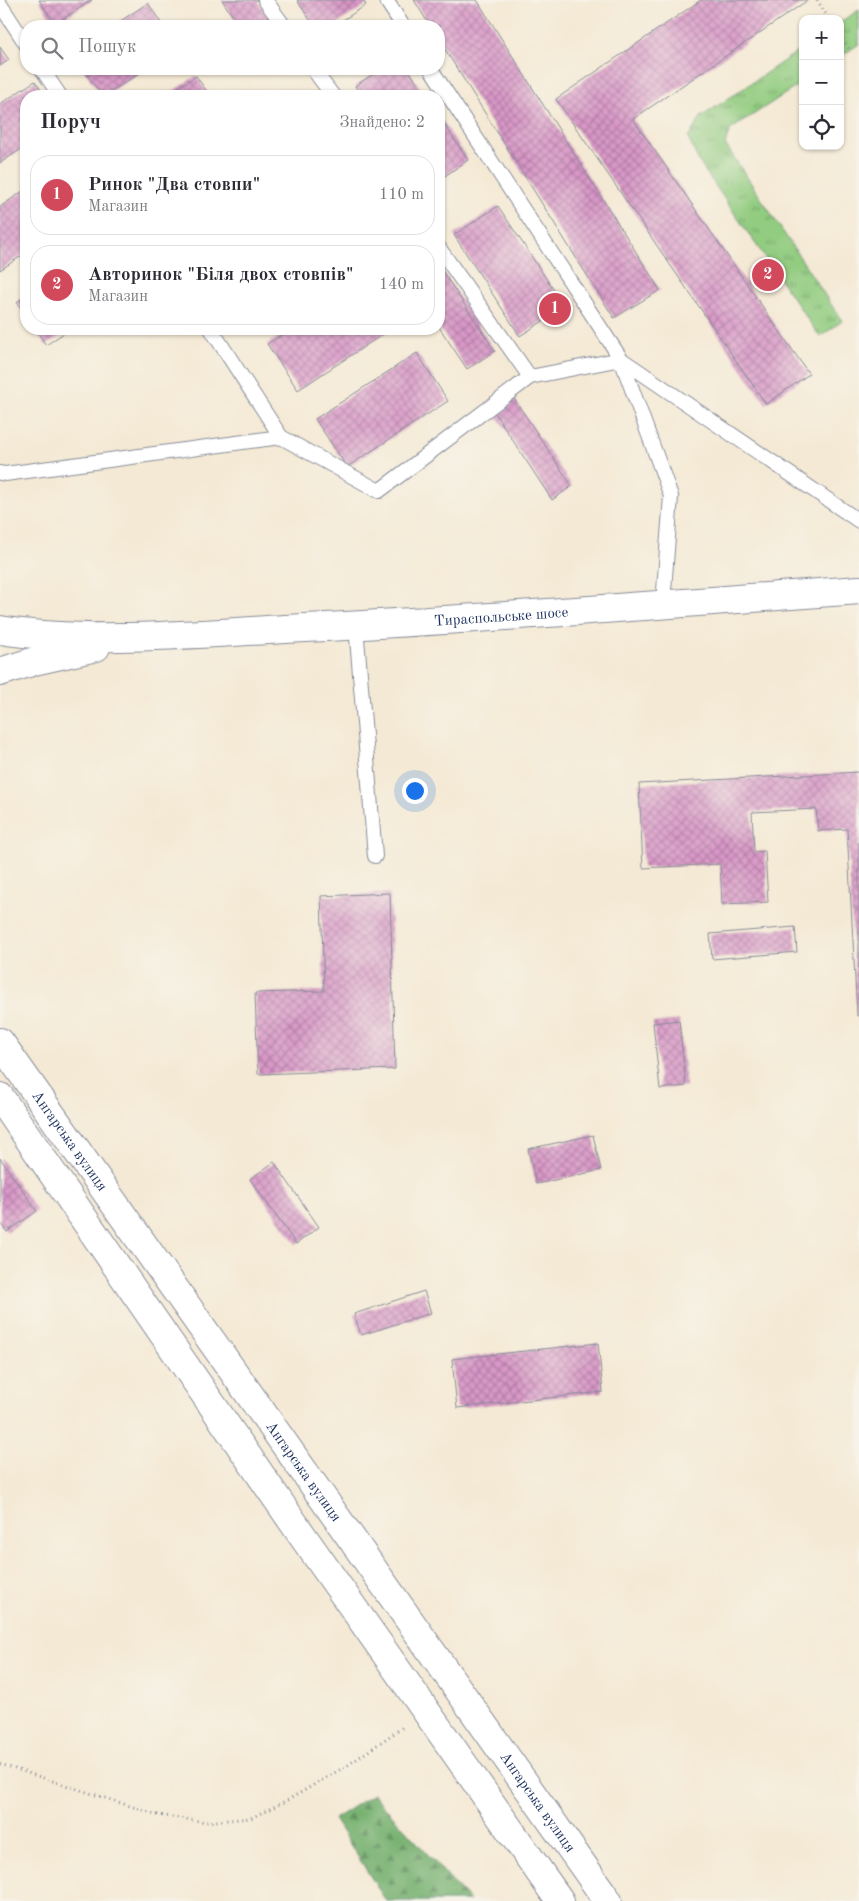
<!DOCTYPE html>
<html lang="uk">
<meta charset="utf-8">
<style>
:root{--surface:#fff;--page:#f7f7f7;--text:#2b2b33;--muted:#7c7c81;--line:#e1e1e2;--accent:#d1495b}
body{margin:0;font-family:"Old Standard TT",serif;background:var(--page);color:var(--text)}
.controls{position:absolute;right:15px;top:15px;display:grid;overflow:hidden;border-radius:10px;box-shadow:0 1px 4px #0004}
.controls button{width:45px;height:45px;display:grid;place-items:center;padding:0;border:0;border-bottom:1px solid var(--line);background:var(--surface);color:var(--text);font:25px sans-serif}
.you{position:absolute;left:414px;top:790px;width:18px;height:18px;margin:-12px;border:4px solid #fff;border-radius:50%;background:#1a73e8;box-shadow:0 0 0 8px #1a73e833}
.badge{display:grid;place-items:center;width:32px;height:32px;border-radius:50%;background:var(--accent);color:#fff;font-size:16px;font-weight:700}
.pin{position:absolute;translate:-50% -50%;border:2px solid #fff;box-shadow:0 1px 5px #0006}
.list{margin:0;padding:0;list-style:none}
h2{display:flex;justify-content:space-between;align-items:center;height:65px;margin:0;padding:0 20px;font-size:21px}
h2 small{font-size:16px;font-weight:400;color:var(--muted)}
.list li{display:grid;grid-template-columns:32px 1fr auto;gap:15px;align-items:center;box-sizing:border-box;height:80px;margin:0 10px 10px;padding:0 10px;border:1px solid var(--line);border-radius:20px}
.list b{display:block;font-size:19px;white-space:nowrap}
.list p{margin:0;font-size:16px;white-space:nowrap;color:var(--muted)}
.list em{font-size:16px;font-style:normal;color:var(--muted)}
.icon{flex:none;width:28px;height:28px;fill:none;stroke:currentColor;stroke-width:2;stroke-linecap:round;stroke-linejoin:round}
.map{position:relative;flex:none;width:859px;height:1901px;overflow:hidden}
.search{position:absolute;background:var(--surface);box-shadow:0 1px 4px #0004;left:20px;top:20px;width:425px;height:55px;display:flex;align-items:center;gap:12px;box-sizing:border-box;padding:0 18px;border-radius:20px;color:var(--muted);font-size:19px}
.panel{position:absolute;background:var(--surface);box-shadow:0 1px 4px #0004;left:20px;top:90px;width:425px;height:245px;border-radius:20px}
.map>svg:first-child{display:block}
</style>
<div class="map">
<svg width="859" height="1901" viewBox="0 0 859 1901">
<defs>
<pattern id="grass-tufts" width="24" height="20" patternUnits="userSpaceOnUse" patternTransform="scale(1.25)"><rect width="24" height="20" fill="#92cc80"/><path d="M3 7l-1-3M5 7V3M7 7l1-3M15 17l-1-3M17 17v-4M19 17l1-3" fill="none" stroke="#76a66c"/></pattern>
<pattern id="forest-firs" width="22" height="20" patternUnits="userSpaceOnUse" patternTransform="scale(1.25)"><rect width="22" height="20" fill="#75b06e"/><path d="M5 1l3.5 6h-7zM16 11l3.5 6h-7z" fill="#5f905e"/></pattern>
<pattern id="building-cross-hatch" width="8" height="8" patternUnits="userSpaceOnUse" patternTransform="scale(1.25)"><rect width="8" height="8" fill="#d998c7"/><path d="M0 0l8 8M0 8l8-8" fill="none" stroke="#af7ca5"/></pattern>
</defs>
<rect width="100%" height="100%" fill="#f7f3e8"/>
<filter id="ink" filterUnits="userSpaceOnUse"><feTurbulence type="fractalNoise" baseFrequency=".02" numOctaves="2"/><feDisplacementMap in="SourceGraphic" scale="10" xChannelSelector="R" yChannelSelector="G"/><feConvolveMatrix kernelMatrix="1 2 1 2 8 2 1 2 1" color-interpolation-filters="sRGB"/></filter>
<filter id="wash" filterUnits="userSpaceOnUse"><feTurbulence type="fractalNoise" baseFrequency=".0096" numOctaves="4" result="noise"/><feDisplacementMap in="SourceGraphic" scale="20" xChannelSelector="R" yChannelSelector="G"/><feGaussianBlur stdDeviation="1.12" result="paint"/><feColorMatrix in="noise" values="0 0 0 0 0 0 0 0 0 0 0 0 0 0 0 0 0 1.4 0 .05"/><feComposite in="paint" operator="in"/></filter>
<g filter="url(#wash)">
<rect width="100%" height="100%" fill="#f4e9d4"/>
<!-- grass -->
<g fill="url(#grass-tufts)" stroke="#567e6f">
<polygon points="859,10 859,44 840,57 840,22"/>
<polygon points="803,48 803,82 730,130 725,144 842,321 820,337 699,162 688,138 701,117"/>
</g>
<!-- forest -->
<polygon fill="url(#forest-firs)" stroke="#487066" points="373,1794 470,1901 386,1901 334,1819"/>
<g id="blocks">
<!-- building -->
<g fill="url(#building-cross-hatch)">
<polygon points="39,0 92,0 55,24"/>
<polygon points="222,0 257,0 275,26 239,26"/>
<polygon points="297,0 363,0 366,5 334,26 314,26"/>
<polygon points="414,0 477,0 660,290 614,318 439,40 439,26 430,26"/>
<polygon points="701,0 808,0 633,119 809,374 766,404 556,99"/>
<polygon points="148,3 163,26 113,26"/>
<polygon points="0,47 9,60 0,66"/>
<polygon points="83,69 146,69 104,96 102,96"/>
<polygon points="381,69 408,69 426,96 362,96 355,86"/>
<polygon points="196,76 210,96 165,96"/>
<polygon points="35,81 45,96 26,96 26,146 0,163 0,104"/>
<polygon points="439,116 468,160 439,180"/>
<polygon points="26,189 26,253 0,270 0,207"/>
<polygon points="498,206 565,307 520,336 454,235"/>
<polygon points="439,266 495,351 467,369 439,327"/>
<polygon points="26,296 26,316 17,302"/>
<polygon points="35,329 70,329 46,345"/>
<polygon points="291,329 391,329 298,390 267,344"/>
<polygon points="417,353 448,401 347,467 315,419"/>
<polygon points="511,394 572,486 552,500 491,407"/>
<polygon points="859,772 859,1016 857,1016 847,829 818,831 816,809 752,812 754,852 765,851 768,902 722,904 720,864 643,868 639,784"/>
<polygon points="390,893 395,1069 258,1074 255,993 324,991 321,896"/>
<polygon points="795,927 797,952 712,959 710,934"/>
<polygon points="679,1020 686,1086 660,1089 653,1023"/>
<polygon points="593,1135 601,1170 536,1184 528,1149"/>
<polygon points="0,1158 37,1211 7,1232 0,1223"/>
<polygon points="274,1162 319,1227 296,1244 250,1179"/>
<polygon points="424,1291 431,1313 361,1335 354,1314"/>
<polygon points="598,1343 603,1392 457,1408 452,1359"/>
</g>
</g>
</g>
<g filter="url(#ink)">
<use href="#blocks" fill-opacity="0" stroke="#888c99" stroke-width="1"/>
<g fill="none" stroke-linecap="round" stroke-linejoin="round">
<!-- service casing -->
<g stroke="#888c99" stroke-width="16">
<g id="service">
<polyline points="265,0 284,26"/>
<polyline points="386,0 403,26"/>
<polyline points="0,4 26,44"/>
<polyline points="42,69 60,96"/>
<polyline points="313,69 333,96"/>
<polyline points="431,69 621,359 671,496 663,604"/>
<polyline points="439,248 530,377"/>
<polyline points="211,329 281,437"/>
<polyline points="0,473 5,474 281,437 379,491 530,377 621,359 859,521"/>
<polyline points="356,626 375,856"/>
</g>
</g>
<!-- primary casing -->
<g stroke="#888c99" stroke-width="30">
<g id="primary">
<path id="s1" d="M0,630C91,644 193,634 285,629C476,620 668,604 859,590"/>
<polyline points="0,672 38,660 96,647"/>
<path id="s2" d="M0,1042L608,1901"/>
<polyline points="0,1097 304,1538 560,1901"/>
</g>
</g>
<!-- path -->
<g stroke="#888c99" stroke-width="3" stroke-dasharray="1 4" stroke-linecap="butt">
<polyline points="817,0 829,19"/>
<polyline points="840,35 850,50"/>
<polyline points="0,1764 158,1815 206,1822 251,1818 288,1800 348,1765 403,1727"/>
</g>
<!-- service -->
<use href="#service" stroke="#fff" stroke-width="14"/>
<!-- primary -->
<use href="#primary" stroke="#fff" stroke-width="28"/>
</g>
</g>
<g text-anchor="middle" stroke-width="4.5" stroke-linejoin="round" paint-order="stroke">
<!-- street labels -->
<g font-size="15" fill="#1b2f5e" stroke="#f7f3e8">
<text dy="5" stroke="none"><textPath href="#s1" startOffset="502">Тираспольське шосе</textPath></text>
<text dy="5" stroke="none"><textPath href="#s2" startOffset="121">Ангарська вулиця</textPath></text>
<text dy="5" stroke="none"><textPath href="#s2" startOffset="526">Ангарська вулиця</textPath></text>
<text dy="5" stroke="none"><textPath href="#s2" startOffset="931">Ангарська вулиця</textPath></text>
</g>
</g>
</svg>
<div class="controls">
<button>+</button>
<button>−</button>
<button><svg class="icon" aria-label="locate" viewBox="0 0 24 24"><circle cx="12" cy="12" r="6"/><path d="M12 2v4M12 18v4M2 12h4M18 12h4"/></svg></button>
</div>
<div class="you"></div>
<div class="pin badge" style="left:555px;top:309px">1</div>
<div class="pin badge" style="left:768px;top:275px">2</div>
<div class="search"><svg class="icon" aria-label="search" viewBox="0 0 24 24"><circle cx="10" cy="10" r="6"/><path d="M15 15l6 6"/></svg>Пошук</div>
<section class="panel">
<h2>Поруч<small>Знайдено: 2</small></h2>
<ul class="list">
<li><span class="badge">1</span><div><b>Ринок &quot;Два стовпи&quot;</b><p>Магазин</p></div><em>110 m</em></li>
<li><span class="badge">2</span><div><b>Авторинок &quot;Біля двох стовпів&quot;</b><p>Магазин</p></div><em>140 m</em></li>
</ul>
</section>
</div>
